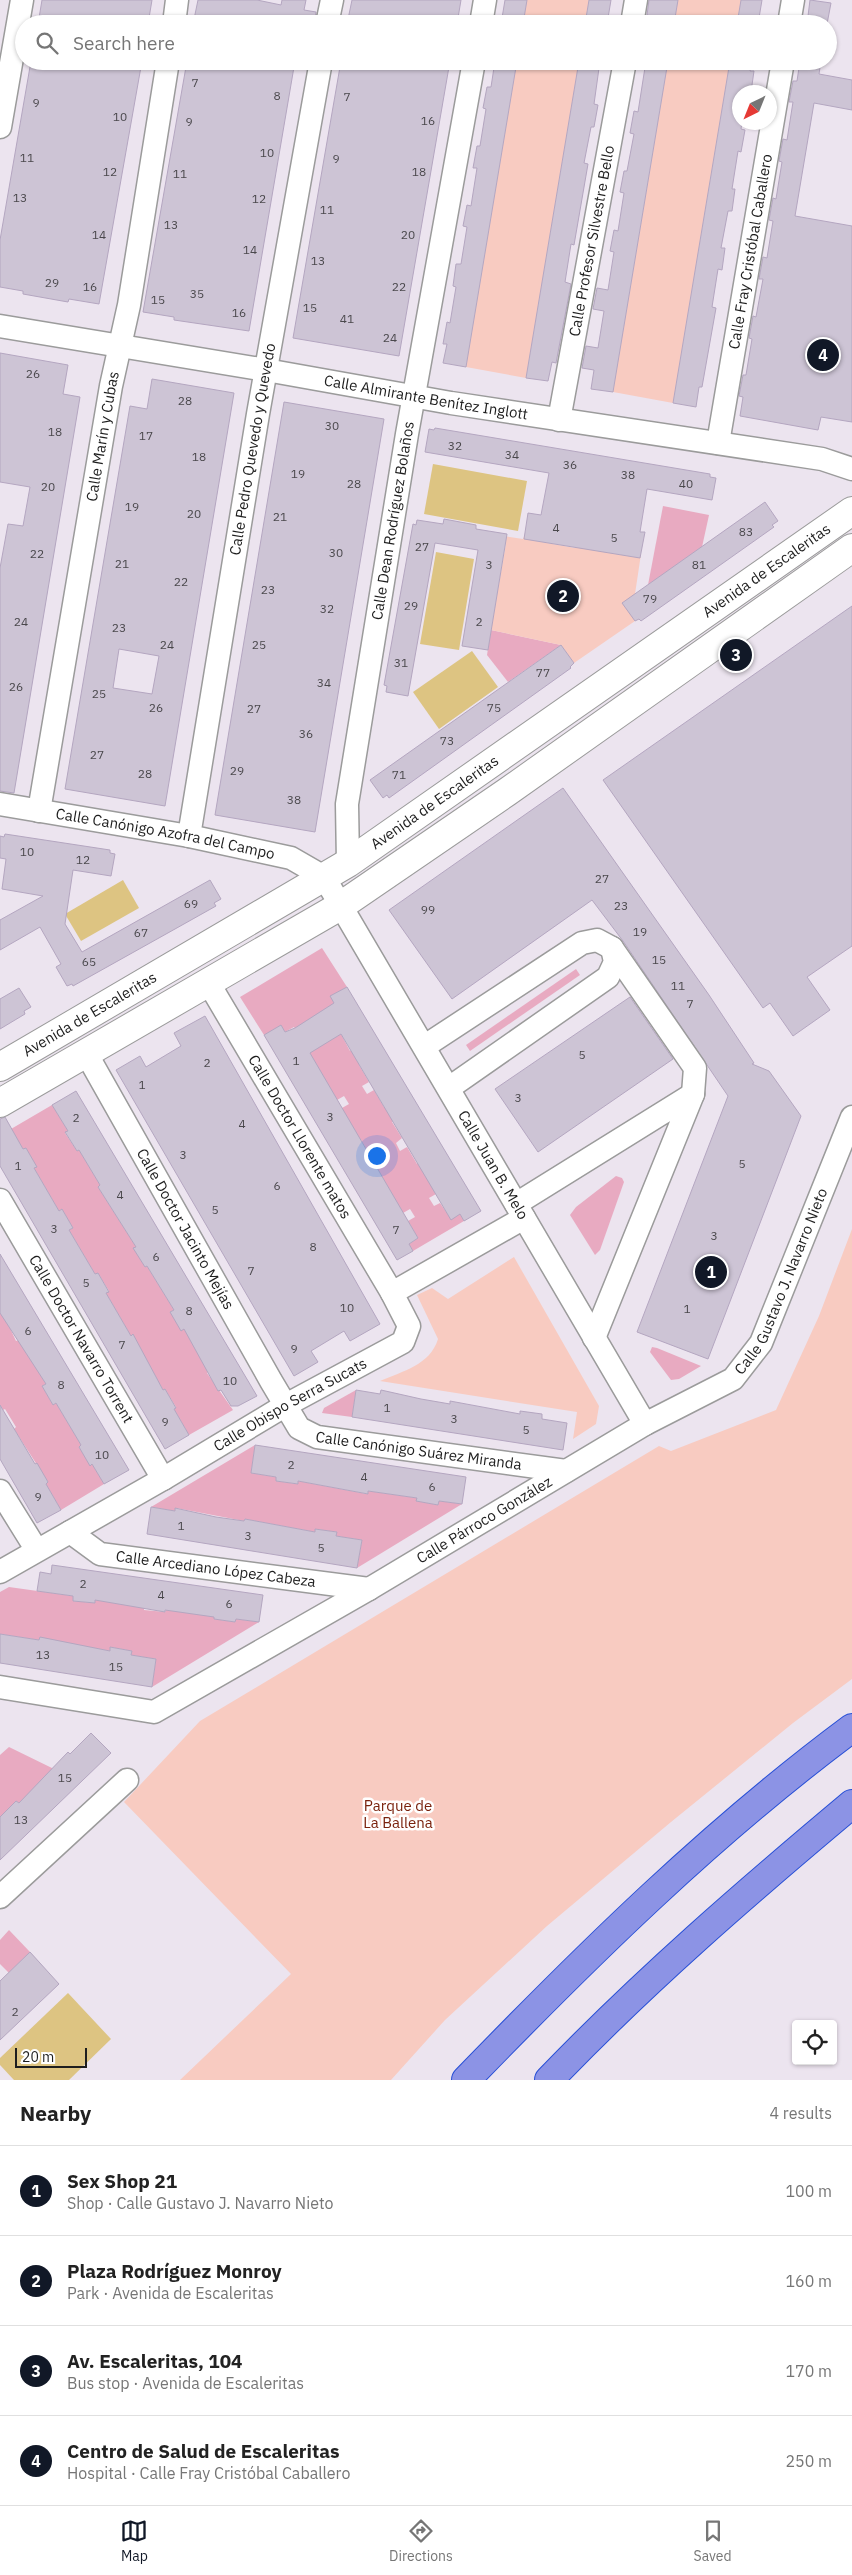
<!DOCTYPE html>
<meta charset="utf-8">
<style>
:root{--surface:#fff;--page:#f6f6f6;--text:#222;--muted:#767676;--line:#e0e0e0;--accent:#111827}
body{margin:0;font-family:"IBM Plex Sans",sans-serif;background:var(--page);color:var(--text)}
.controls{position:absolute;right:15px;bottom:15px;display:grid;overflow:hidden;border-radius:5px;box-shadow:0 1px 4px #0004}
.controls button{width:45px;height:45px;display:grid;place-items:center;padding:0;border:0;border-bottom:1px solid var(--line);background:var(--surface);color:var(--text);font:25px sans-serif}
.compass{position:absolute;left:732px;top:85px;width:45px;height:45px;border-radius:50%;background:var(--surface);box-shadow:0 1px 4px #0004;rotate:223deg}
.scale{position:absolute;left:15px;bottom:12px;width:72px;box-sizing:border-box;padding-left:5px;border:2px solid #1e1e1e;border-top:0;font-size:14px;line-height:18px;white-space:nowrap;color:#1e1e1e;-webkit-text-stroke:4px #fff;paint-order:stroke}
.you{position:absolute;left:376px;top:1155px;width:18px;height:18px;margin:-12px;border:4px solid #fff;border-radius:50%;background:#1a73e8;box-shadow:0 0 0 8px #1a73e833}
.badge{display:grid;place-items:center;width:32px;height:32px;border-radius:50%;background:var(--accent);color:#fff;font-size:16px;font-weight:700}
.pin{position:absolute;translate:-50% -50%;border:2px solid #fff;box-shadow:0 1px 5px #0006}
.list{margin:0;padding:0;list-style:none}
h2{display:flex;justify-content:space-between;align-items:center;height:65px;margin:0;padding:0 20px;font-size:21px}
h2 small{font-size:16px;font-weight:400;color:var(--muted)}
.list li{display:grid;grid-template-columns:32px 1fr auto;gap:15px;align-items:center;box-sizing:border-box;height:90px;padding:0 20px;border-top:1px solid var(--line)}
.list b{display:block;font-size:19px;white-space:nowrap}
.list p{margin:0;font-size:16px;white-space:nowrap;color:var(--muted)}
.list em{font-size:16px;font-style:normal;color:var(--muted)}
.icon{flex:none;width:28px;height:28px;fill:none;stroke:currentColor;stroke-width:2;stroke-linecap:round;stroke-linejoin:round}
.map{position:relative;flex:none;width:852px;height:2080px;overflow:hidden}
.search{position:absolute;background:var(--surface);box-shadow:0 1px 4px #0004;left:15px;right:15px;top:15px;height:55px;display:flex;align-items:center;gap:12px;box-sizing:border-box;padding:0 18px;border-radius:28px;color:var(--muted);font-size:19px}
.sheet{height:425px;background:var(--surface)}
nav{display:flex;justify-content:space-around;align-items:center;box-sizing:border-box;height:70px;border-top:1px solid var(--line);background:var(--surface);font-size:14px;color:var(--muted)}
nav a{display:grid;justify-items:center;gap:2px}
nav .on{color:var(--accent)}
.map>svg:first-child{display:block}
</style>
<div class="map">
<svg width="852" height="2080" viewBox="0 0 852 2080">
<rect width="100%" height="100%" fill="#ece4ef"/>
<!-- grass -->
<g fill="#e8aac1">
<polygon points="663,506 709,515 702,547 648,585"/>
<polygon points="491,630 561,645 508,682 487,655"/>
<polygon points="322,948 347,987 331,996 334,1003 334,1038 341,1034 350,1051 359,1046 368,1060 359,1065 369,1082 362,1086 367,1094 374,1090 384,1107 393,1102 401,1116 392,1122 402,1138 396,1143 400,1151 407,1147 417,1164 426,1158 436,1194 429,1198 434,1206 440,1203 451,1219 460,1214 464,1221 413,1251 409,1244 418,1238 408,1221 415,1217 410,1209 403,1213 375,1165 382,1161 377,1153 370,1156 361,1140 351,1145 342,1108 349,1104 344,1096 337,1100 294,1027 285,1032 281,1026 264,1035 240,997"/>
<polygon points="576,969 580,975 470,1051 466,1045"/>
<polygon points="52,1105 68,1131 65,1133 77,1151 79,1150 100,1185 98,1187 136,1247 134,1248 145,1267 147,1266 174,1310 170,1312 185,1329 209,1371 207,1373 233,1410 189,1435 174,1409 176,1407 165,1389 163,1390 133,1335 131,1336 106,1293 109,1291 98,1273 95,1274 69,1230 73,1228 62,1209 59,1211 34,1168 36,1167 26,1148 23,1149 11,1129"/>
<polygon points="616,1176 622,1178 624,1182 600,1250 595,1255 570,1215 576,1207"/>
<polygon points="0,1307 16,1341 19,1340 46,1384 42,1386 53,1405 56,1403 81,1445 79,1447 90,1465 92,1464 104,1484 61,1510 46,1484 48,1482 14,1429 16,1427 5,1409 3,1410 0,1405"/>
<polygon points="652,1347 657,1348 701,1366 679,1379 671,1380 650,1352"/>
<polygon points="356,1390 352,1417 322,1413 324,1408"/>
<polygon points="255,1445 251,1473 276,1477 276,1481 297,1484 298,1481 367,1494 368,1491 417,1498 417,1501 438,1505 439,1501 462,1504 357,1568 362,1540 336,1536 337,1532 315,1529 315,1532 245,1519 244,1521 176,1508 175,1511 151,1507"/>
<polygon points="9,1587 73,1596 73,1601 95,1603 95,1600 144,1607 144,1610 165,1612 166,1610 214,1616 214,1619 235,1622 236,1619 259,1622 152,1687 156,1659 131,1655 132,1651 110,1647 110,1651 40,1638 39,1640 0,1634 0,1592"/>
<polygon points="9,1747 54,1769 19,1803 16,1801 1,1816 0,1822 0,1755"/>
<polygon points="9,1930 30,1952 9,1973 0,1964 0,1940"/>
</g>
<!-- park -->
<g fill="#f8cbc1">
<polygon points="527,0 589,0 585,24 523,24"/>
<polygon points="678,0 741,0 737,24 674,24"/>
<polygon points="517,61 579,61 526,378 466,367"/>
<polygon points="668,61 730,61 673,403 613,392"/>
<polygon points="525,534 531,535 531,540 575,548 577,543 588,549 634,557 635,553 641,554 635,594 623,603 635,621 574,663 561,645 491,630 506,543 504,536 523,539"/>
<polygon points="852,1229 852,1679 793,1723 671,1822 547,1926 445,2020 391,2080 180,2080 291,1974 124,1802 200,1721 659,1446 671,1451 776,1410 819,1316"/>
<path d="M514,1257L599,1406L596,1424L573,1439L577,1412L380,1381C403,1371 430,1365 438,1339L417,1295L432,1288L448,1299Z"/>
</g>
<!-- pitch -->
<g fill="#ddc482">
<polygon points="433,464 527,481 518,531 424,514"/>
<polygon points="436,552 474,559 459,650 420,644"/>
<polygon points="472,651 498,687 439,729 413,692"/>
<polygon points="123,880 139,908 81,941 65,914"/>
<polygon points="68,1993 111,2039 69,2080 14,2080 0,2065 0,2058"/>
</g>
<!-- building -->
<g fill="#cdc4d5" stroke="#b4a6c0" fill-rule="evenodd">
<polygon points="42,0 152,0 148,24 38,24"/>
<polygon points="198,0 257,0 281,5 282,0 306,0 304,10 316,12 314,24 193,24"/>
<polygon points="352,0 461,0 457,24 347,24"/>
<polygon points="505,0 527,0 523,24 501,24"/>
<polygon points="589,0 611,0 607,24 585,24"/>
<polygon points="649,0 678,0 674,24 653,24 654,17 647,15"/>
<polygon points="741,0 762,0 758,24 737,24"/>
<polygon points="810,0 831,3 827,24 807,24"/>
<polygon points="31,61 142,61 99,304 69,299 68,302 23,294 23,291 0,287 0,240"/>
<polygon points="187,61 295,61 249,331 174,320 174,317 143,312"/>
<polygon points="341,61 450,61 399,356 293,338"/>
<polygon points="495,61 517,61 466,367 443,363 447,344 443,344 447,322 450,323 456,287 453,286 456,264 461,264 467,227 463,226 467,205 471,206 477,168 473,168 477,146 480,146 486,109 483,108 487,87 491,87"/>
<polygon points="579,61 600,61 594,104 598,105 594,127 591,127 584,163 588,164 574,245 571,244 565,282 571,284 556,363 552,362 548,381 526,378"/>
<polygon points="646,61 668,61 613,392 591,389 594,370 582,368 586,346 598,348 604,311 593,309 597,288 608,290 614,252 610,251 614,230 618,231 624,193 620,192 624,171 627,171 634,134 630,133 634,111 638,112"/>
<polygon points="730,61 752,61 750,71 754,71 751,92 740,92 740,122 742,122 741,129 745,130 741,152 738,151 732,189 735,189 732,211 728,211 721,248 725,248 722,270 718,269 712,307 716,308 702,387 699,387 696,407 673,403"/>
<polygon points="800,61 821,61 819,74 852,80 852,110 814,103 795,216 852,226 852,422 821,417 818,430 740,416 743,397 739,396 743,375 746,375 752,339 749,338 753,316 756,317 763,279 759,279 763,257 767,258 773,221 769,220 773,198 776,199 782,162 779,161 783,139 787,140 793,102 789,102 793,81 797,81"/>
<polygon points="0,353 68,365 63,394 80,397 14,793 0,791 0,568 8,524 23,526 30,487 0,482"/>
<path d="M152,379L234,393L165,806L65,789L130,406L147,409ZM119,649L159,656L152,694L113,688Z"/>
<polygon points="284,402 384,419 315,832 215,815"/>
<polygon points="435,428 710,474 710,477 716,478 712,500 647,489 640,532 645,532 640,558 524,539 528,513 541,515 549,473 425,452 429,429 434,430"/>
<polygon points="765,502 778,521 772,525 774,527 641,621 639,619 635,621 622,603"/>
<polygon points="444,519 476,525 476,529 507,534 488,650 462,646 478,550 435,543 408,696 386,692 387,686 384,685 413,524 416,525 417,520 443,524"/>
<polygon points="852,606 852,946 807,977 830,1010 793,1036 770,1003 763,1008 603,780"/>
<polygon points="561,645 574,663 570,667 571,668 389,798 387,795 383,798 370,780"/>
<polygon points="563,788 709,995 754,1063 752,1064 769,1071 801,1116 708,1359 637,1332 728,1096 623,941 592,900 452,999 389,910"/>
<polygon points="5,834 110,850 110,853 115,854 111,876 73,870 65,924 82,952 210,880 221,899 214,903 216,906 175,929 73,986 72,984 67,986 56,967 61,964 40,927 0,950 0,920 43,896 2,889 6,859 0,858 0,836 4,837"/>
<polygon points="347,987 481,1211 464,1221 460,1214 451,1220 341,1034 310,1053 418,1238 409,1244 413,1251 397,1260 264,1035 281,1025 285,1032 295,1028 334,1003 330,996"/>
<polygon points="19,988 31,1007 24,1011 25,1014 0,1029 0,999"/>
<polygon points="630,997 673,1059 538,1152 495,1089"/>
<polygon points="205,1016 380,1324 350,1341 344,1331 311,1351 318,1362 294,1376 116,1070 140,1056 146,1067 181,1046 174,1033"/>
<polygon points="76,1091 257,1396 238,1406 231,1406 221,1390 218,1391 184,1329 181,1331 170,1312 174,1310 147,1266 145,1267 133,1248 136,1247 98,1187 100,1185 79,1150 77,1151 65,1132 68,1131 52,1105"/>
<polygon points="5,1117 23,1149 26,1148 37,1167 34,1168 59,1211 62,1209 73,1228 69,1230 95,1274 98,1273 109,1292 106,1293 131,1336 133,1334 163,1390 165,1389 176,1408 174,1409 189,1435 165,1449 0,1166 0,1119"/>
<polygon points="0,1254 129,1470 104,1484 92,1464 90,1466 79,1447 81,1445 56,1403 53,1405 42,1386 46,1384 0,1313"/>
<polygon points="356,1390 380,1394 381,1390 421,1399 450,1404 450,1401 520,1414 520,1411 542,1414 542,1419 567,1423 563,1450 352,1417"/>
<polygon points="0,1405 35,1464 37,1463 48,1482 46,1484 61,1510 37,1523 0,1459"/>
<polygon points="255,1445 466,1477 462,1504 439,1501 438,1505 416,1501 417,1498 368,1491 368,1494 298,1481 298,1484 276,1481 276,1477 251,1473"/>
<polygon points="151,1507 175,1511 175,1508 216,1517 244,1521 245,1519 315,1532 315,1529 337,1532 336,1536 362,1540 357,1568 147,1534"/>
<polygon points="52,1565 263,1595 259,1622 236,1619 235,1622 214,1619 214,1617 165,1610 165,1612 95,1600 95,1603 73,1601 73,1596 37,1591 40,1572 51,1574"/>
<polygon points="0,1634 39,1640 40,1637 110,1651 110,1647 132,1651 131,1655 156,1659 152,1687 0,1663"/>
<polygon points="91,1733 111,1753 0,1860 0,1817 16,1801 19,1803 68,1752 70,1754"/>
<polygon points="30,1952 59,1984 0,2040 0,1981"/>
</g>
<g fill="none" stroke-linecap="round" stroke-linejoin="round">
<!-- minor casing -->
<g stroke="#9b9b9b" stroke-width="25">
<g id="minor">
<polyline points="174,24 177,0"/>
<polyline points="327,24 332,0"/>
<polyline points="481,24 485,0"/>
<polyline points="632,24 636,0"/>
<polyline points="789,24 793,0"/>
<polyline points="0,127 22,0"/>
<path id="s1" d="M0,326L266,370L451,403L822,459L852,469"/>
<path id="s2" d="M559,420L625,61"/>
<path id="s3" d="M718,443L783,61"/>
<path id="s4" d="M0,804L189,836L291,858L324,877L645,1424"/>
<path id="s5" d="M39,811L111,386L129,305L168,61"/>
<path id="s6" d="M189,836L258,414L321,61"/>
<path id="s7" d="M348,863L347,804L407,434L474,61"/>
<path id="s8" d="M208,982L392,1293"/>
<polyline points="425,1046 582,943 597,940 612,948 695,1068 693,1094"/>
<path id="s9" d="M86,1053L271,1381L299,1428L317,1437L566,1471"/>
<polyline points="449,1088 608,977 615,962 612,948"/>
<path id="s10" d="M0,1200L163,1479"/>
<polyline points="516,1204 693,1094 594,1338"/>
<polyline points="0,1491 36,1549"/>
<path id="s11" d="M70,1532L100,1554L369,1589"/>
<path id="s12" d="M0,1572L163,1479L286,1405L403,1342L409,1326L392,1293L524,1218"/>
<path id="s13" d="M0,1687L154,1712L369,1589L645,1424L733,1379L761,1343L852,1117"/>
<polyline points="0,1897 127,1780"/>
</g>
</g>
<!-- tertiary casing -->
<g stroke="#9b9b9b" stroke-width="30">
<g id="tertiary">
<path id="s14" d="M0,1067L348,863L852,511"/>
<polyline points="0,1103 342,905 507,792 852,548"/>
</g>
</g>
<!-- motorway casing -->
<g stroke="#274fd6" stroke-width="30">
<g id="motorway">
<path d="M466,2080C587,1955 712,1832 852,1728"/>
<path d="M549,2080C644,1981 747,1892 852,1804"/>
</g>
</g>
<!-- minor -->
<use href="#minor" stroke="#fff" stroke-width="22"/>
<!-- tertiary -->
<use href="#tertiary" stroke="#fff" stroke-width="28"/>
<!-- motorway -->
<use href="#motorway" stroke="#8c93e5" stroke-width="28"/>
</g>
<g text-anchor="middle" stroke-width="5" stroke-linejoin="round" paint-order="stroke">
<!-- number labels -->
<g font-size="12" fill="#4a484c">
<text x="195" y="87">7</text>
<text x="277" y="100">8</text>
<text x="347" y="101">7</text>
<text x="36" y="107">9</text>
<text x="120" y="121">10</text>
<text x="428" y="125">16</text>
<text x="189" y="126">9</text>
<text x="267" y="157">10</text>
<text x="27" y="162">11</text>
<text x="336" y="163">9</text>
<text x="110" y="176">12</text>
<text x="419" y="176">18</text>
<text x="180" y="178">11</text>
<text x="20" y="202">13</text>
<text x="259" y="203">12</text>
<text x="327" y="214">11</text>
<text x="171" y="229">13</text>
<text x="99" y="239">14</text>
<text x="408" y="239">20</text>
<text x="250" y="254">14</text>
<text x="318" y="265">13</text>
<text x="52" y="287">29</text>
<text x="90" y="291">16</text>
<text x="399" y="291">22</text>
<text x="197" y="298">35</text>
<text x="158" y="304">15</text>
<text x="310" y="312">15</text>
<text x="239" y="317">16</text>
<text x="347" y="323">41</text>
<text x="390" y="342">24</text>
<text x="33" y="378">26</text>
<text x="185" y="405">28</text>
<text x="332" y="430">30</text>
<text x="55" y="436">18</text>
<text x="146" y="440">17</text>
<text x="455" y="450">32</text>
<text x="512" y="459">34</text>
<text x="199" y="461">18</text>
<text x="570" y="469">36</text>
<text x="298" y="478">19</text>
<text x="628" y="479">38</text>
<text x="354" y="488">28</text>
<text x="686" y="488">40</text>
<text x="48" y="491">20</text>
<text x="132" y="511">19</text>
<text x="194" y="518">20</text>
<text x="280" y="521">21</text>
<text x="556" y="532">4</text>
<text x="746" y="536">83</text>
<text x="614" y="542">5</text>
<text x="422" y="551">27</text>
<text x="336" y="557">30</text>
<text x="37" y="558">22</text>
<text x="122" y="568">21</text>
<text x="489" y="569">3</text>
<text x="699" y="569">81</text>
<text x="181" y="586">22</text>
<text x="268" y="594">23</text>
<text x="650" y="603">79</text>
<text x="411" y="610">29</text>
<text x="327" y="613">32</text>
<text x="21" y="626">24</text>
<text x="479" y="626">2</text>
<text x="119" y="632">23</text>
<text x="167" y="649">24</text>
<text x="259" y="649">25</text>
<text x="401" y="667">31</text>
<text x="543" y="677">77</text>
<text x="324" y="687">34</text>
<text x="16" y="691">26</text>
<text x="99" y="698">25</text>
<text x="156" y="712">26</text>
<text x="494" y="712">75</text>
<text x="254" y="713">27</text>
<text x="306" y="738">36</text>
<text x="447" y="745">73</text>
<text x="97" y="759">27</text>
<text x="237" y="775">29</text>
<text x="145" y="778">28</text>
<text x="399" y="779">71</text>
<text x="294" y="804">38</text>
<text x="27" y="856">10</text>
<text x="83" y="864">12</text>
<text x="602" y="883">27</text>
<text x="191" y="908">69</text>
<text x="621" y="910">23</text>
<text x="428" y="914">99</text>
<text x="640" y="936">19</text>
<text x="141" y="937">67</text>
<text x="659" y="964">15</text>
<text x="89" y="966">65</text>
<text x="678" y="990">11</text>
<text x="690" y="1008">7</text>
<text x="582" y="1059">5</text>
<text x="296" y="1065">1</text>
<text x="207" y="1067">2</text>
<text x="142" y="1089">1</text>
<text x="518" y="1102">3</text>
<text x="330" y="1121">3</text>
<text x="76" y="1122">2</text>
<text x="242" y="1128">4</text>
<text x="183" y="1159">3</text>
<text x="742" y="1168">5</text>
<text x="18" y="1170">1</text>
<text x="277" y="1190">6</text>
<text x="120" y="1199">4</text>
<text x="215" y="1214">5</text>
<text x="54" y="1233">3</text>
<text x="396" y="1234">7</text>
<text x="714" y="1240">3</text>
<text x="313" y="1251">8</text>
<text x="156" y="1261">6</text>
<text x="251" y="1275">7</text>
<text x="86" y="1287">5</text>
<text x="347" y="1312">10</text>
<text x="687" y="1313">1</text>
<text x="189" y="1315">8</text>
<text x="28" y="1335">6</text>
<text x="122" y="1349">7</text>
<text x="294" y="1353">9</text>
<text x="230" y="1385">10</text>
<text x="61" y="1389">8</text>
<text x="387" y="1412">1</text>
<text x="454" y="1423">3</text>
<text x="165" y="1426">9</text>
<text x="526" y="1434">5</text>
<text x="102" y="1459">10</text>
<text x="291" y="1469">2</text>
<text x="364" y="1481">4</text>
<text x="432" y="1491">6</text>
<text x="38" y="1501">9</text>
<text x="181" y="1530">1</text>
<text x="248" y="1540">3</text>
<text x="321" y="1552">5</text>
<text x="83" y="1588">2</text>
<text x="161" y="1599">4</text>
<text x="229" y="1608">6</text>
<text x="43" y="1659">13</text>
<text x="116" y="1671">15</text>
<text x="65" y="1782">15</text>
<text x="21" y="1824">13</text>
<text x="15" y="2016">2</text>
</g>
<!-- street labels -->
<g font-size="15" fill="#1e1e1e" stroke="#fff">
<text dy="5" stroke="none"><textPath href="#s2" startOffset="182">Calle Profesor Silvestre Bello</textPath></text>
<text dy="5" stroke="none"><textPath href="#s3" startOffset="194">Calle Fray Cristóbal Caballero</textPath></text>
<text dy="5" stroke="none"><textPath href="#s1" startOffset="432">Calle Almirante Benítez Inglott</textPath></text>
<text dy="5" stroke="none"><textPath href="#s5" startOffset="380">Calle Marín y Cubas</textPath></text>
<text dy="5" stroke="none"><textPath href="#s6" startOffset="392">Calle Pedro Quevedo y Quevedo</textPath></text>
<text dy="5" stroke="none"><textPath href="#s7" startOffset="346">Calle Dean Rodríguez Bolaños</textPath></text>
<text dy="5" stroke="none"><textPath href="#s14" startOffset="914">Avenida de Escaleritas</textPath></text>
<text dy="5" stroke="none"><textPath href="#s14" startOffset="509">Avenida de Escaleritas</textPath></text>
<text dy="5" stroke="none"><textPath href="#s4" startOffset="168">Calle Canónigo Azofra del Campo</textPath></text>
<text dy="5" stroke="none"><textPath href="#s14" startOffset="104">Avenida de Escaleritas</textPath></text>
<text dy="5" stroke="none"><textPath href="#s8" startOffset="180">Calle Doctor Llorente matos</textPath></text>
<text dy="5" stroke="none"><textPath href="#s4" startOffset="668">Calle Juan B. Melo</textPath></text>
<text dy="5" stroke="none"><textPath href="#s9" startOffset="202">Calle Doctor Jacinto Mejías</textPath></text>
<text dy="5" stroke="none"><textPath href="#s13" startOffset="934">Calle Gustavo J. Navarro Nieto</textPath></text>
<text dy="5" stroke="none"><textPath href="#s10" startOffset="161">Calle Doctor Navarro Torrent</textPath></text>
<text dy="5" stroke="none"><textPath href="#s12" startOffset="335">Calle Obispo Serra Sucats</textPath></text>
<text dy="5" stroke="none"><textPath href="#s9" startOffset="554">Calle Canónigo Suárez Miranda</textPath></text>
<text dy="5" stroke="none"><textPath href="#s13" startOffset="538">Calle Párroco González</textPath></text>
<text dy="5" stroke="none"><textPath href="#s11" startOffset="154">Calle Arcediano López Cabeza</textPath></text>
</g>
<!-- park labels -->
<g font-size="15" fill="#7a220d" stroke="#fff">
<text x="398" y="1811">Parque de<tspan x="398" dy="17">La Ballena</tspan></text>
</g>
</g>
</svg>
<div class="controls">
<button><svg class="icon" aria-label="locate" viewBox="0 0 24 24"><circle cx="12" cy="12" r="6"/><path d="M12 2v4M12 18v4M2 12h4M18 12h4"/></svg></button>
</div>
<svg class="compass" viewBox="-18 -18 36 36"><path d="M0-13l5 13h-10z" fill="#e53935"/><path d="M0 13l5-13h-10z" fill="#767676"/></svg>
<div class="scale">20 m</div>
<div class="you"></div>
<div class="pin badge" style="left:711px;top:1272px">1</div>
<div class="pin badge" style="left:563px;top:596px">2</div>
<div class="pin badge" style="left:736px;top:655px">3</div>
<div class="pin badge" style="left:823px;top:355px">4</div>
<div class="search"><svg class="icon" aria-label="search" viewBox="0 0 24 24"><circle cx="10" cy="10" r="6"/><path d="M15 15l6 6"/></svg>Search here</div>
</div>
<section class="sheet">
<h2>Nearby<small>4 results</small></h2>
<ul class="list">
<li><span class="badge">1</span><div><b>Sex Shop 21</b><p>Shop · Calle Gustavo J. Navarro Nieto</p></div><em>100 m</em></li>
<li><span class="badge">2</span><div><b>Plaza Rodríguez Monroy</b><p>Park · Avenida de Escaleritas</p></div><em>160 m</em></li>
<li><span class="badge">3</span><div><b>Av. Escaleritas, 104</b><p>Bus stop · Avenida de Escaleritas</p></div><em>170 m</em></li>
<li><span class="badge">4</span><div><b>Centro de Salud de Escaleritas</b><p>Hospital · Calle Fray Cristóbal Caballero</p></div><em>250 m</em></li>
</ul>
</section>
<nav>
<a class="on"><svg class="icon" aria-label="map" viewBox="0 0 24 24"><path d="M3 6l6-2 6 2 6-2v14l-6 2-6-2-6 2zM9 4v14M15 6v14"/></svg>Map</a>
<a><svg class="icon" aria-label="directions" viewBox="0 0 24 24"><path d="M12 3l9 9-9 9-9-9zM9 14v-3h6M13 9l2 2-2 2"/></svg>Directions</a>
<a><svg class="icon" aria-label="saved" viewBox="0 0 24 24"><path d="M7 4h10v16l-5-4-5 4z"/></svg>Saved</a>
</nav>
